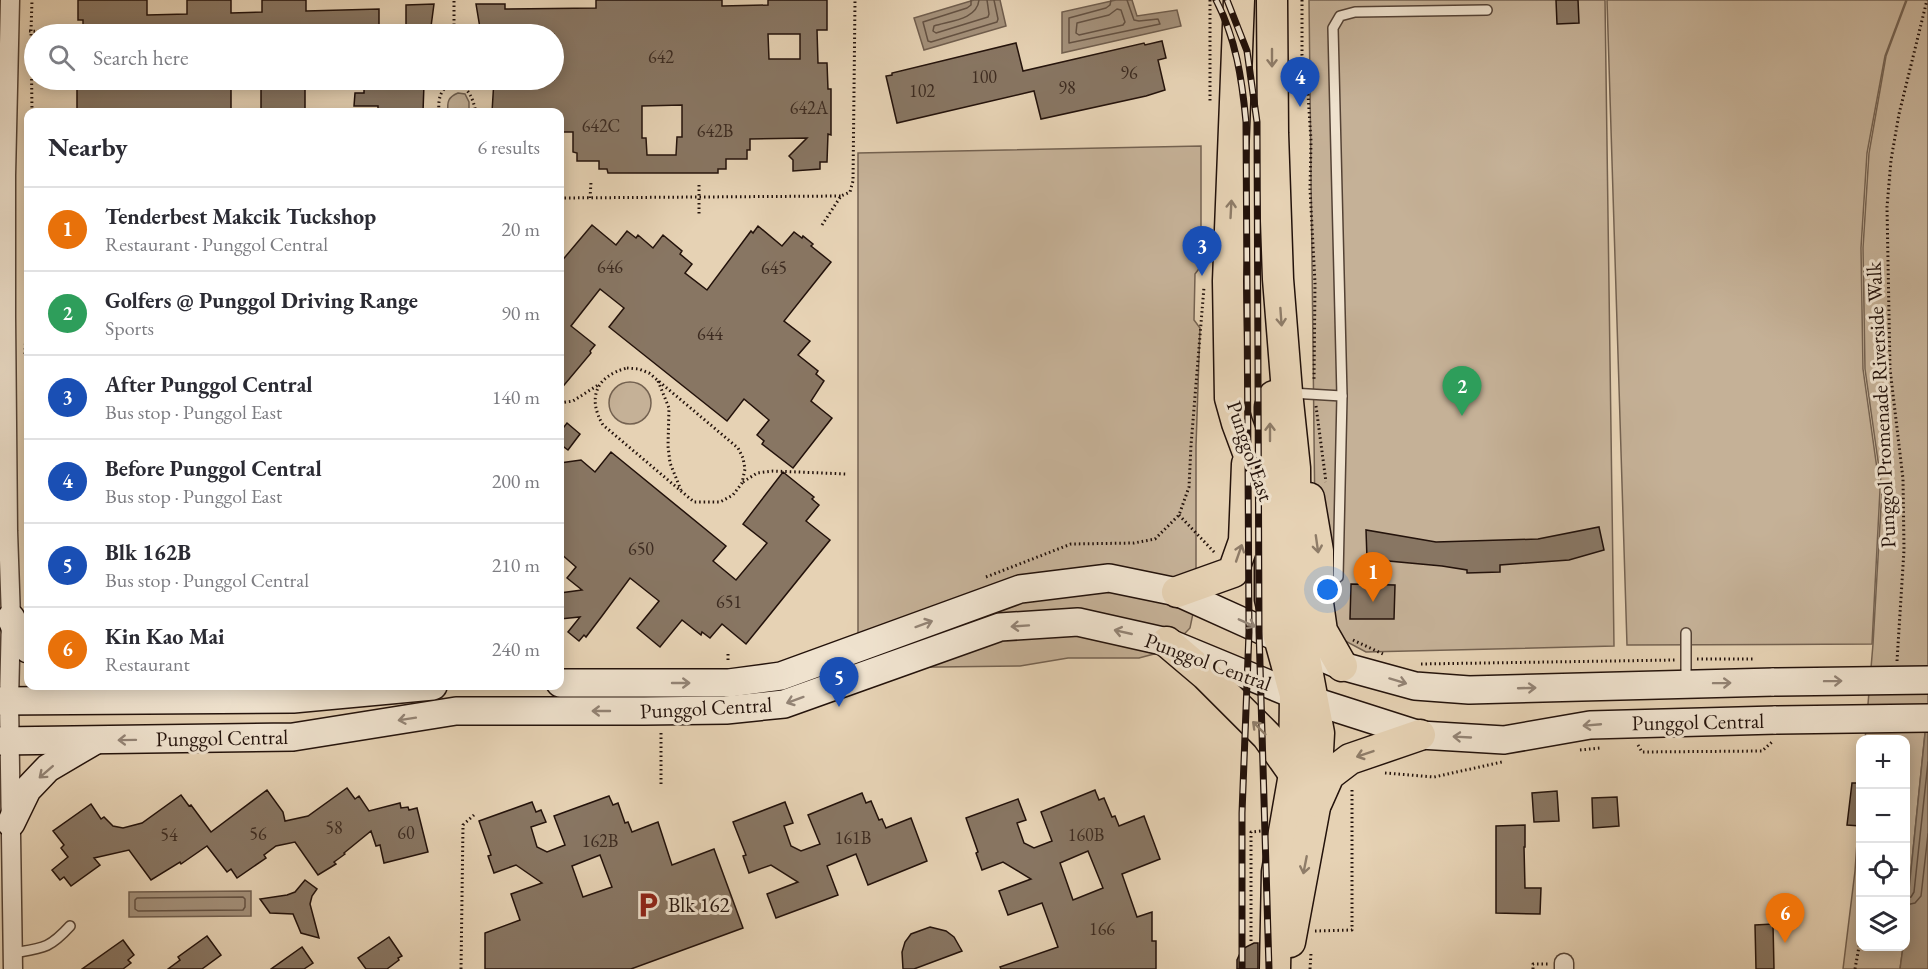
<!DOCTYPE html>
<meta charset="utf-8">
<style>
:root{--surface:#fff;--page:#f2f2f3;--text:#2b2b33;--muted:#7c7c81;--line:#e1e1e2;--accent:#1a73e8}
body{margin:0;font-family:"EB Garamond",serif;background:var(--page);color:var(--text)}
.controls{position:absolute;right:18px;bottom:18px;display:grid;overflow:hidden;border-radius:12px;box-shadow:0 3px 15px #0003}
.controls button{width:54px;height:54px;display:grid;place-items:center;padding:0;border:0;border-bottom:2px solid var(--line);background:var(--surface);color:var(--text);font:30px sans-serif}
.you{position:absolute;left:1328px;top:590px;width:21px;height:21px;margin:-15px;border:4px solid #fff;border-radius:50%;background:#1a73e8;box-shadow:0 0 0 9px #1a73e833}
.badge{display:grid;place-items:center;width:39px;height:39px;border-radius:50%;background:var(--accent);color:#fff;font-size:20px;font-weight:700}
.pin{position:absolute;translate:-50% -50px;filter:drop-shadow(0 2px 3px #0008)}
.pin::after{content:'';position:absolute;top:32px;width:21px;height:18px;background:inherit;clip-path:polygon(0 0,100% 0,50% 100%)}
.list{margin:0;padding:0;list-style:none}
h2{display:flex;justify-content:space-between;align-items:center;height:78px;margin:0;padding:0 24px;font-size:26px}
h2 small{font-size:20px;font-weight:400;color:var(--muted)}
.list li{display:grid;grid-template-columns:39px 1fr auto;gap:18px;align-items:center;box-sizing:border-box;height:84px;padding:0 24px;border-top:2px solid var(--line)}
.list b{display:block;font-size:22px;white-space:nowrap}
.list p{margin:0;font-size:20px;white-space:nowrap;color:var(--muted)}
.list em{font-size:20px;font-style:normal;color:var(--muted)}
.icon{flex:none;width:33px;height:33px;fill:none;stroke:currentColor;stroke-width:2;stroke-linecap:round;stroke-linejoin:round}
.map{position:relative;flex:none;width:1928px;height:969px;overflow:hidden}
.search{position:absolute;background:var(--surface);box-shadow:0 3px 15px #0003;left:24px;top:24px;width:540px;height:66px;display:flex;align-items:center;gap:15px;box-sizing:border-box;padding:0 21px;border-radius:33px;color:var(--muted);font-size:22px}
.panel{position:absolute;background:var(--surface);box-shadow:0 3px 15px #0003;left:24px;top:108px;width:540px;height:582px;border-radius:12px}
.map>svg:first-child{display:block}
</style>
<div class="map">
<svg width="1928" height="969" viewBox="0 0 1928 969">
<rect width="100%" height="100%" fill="#e6d2b4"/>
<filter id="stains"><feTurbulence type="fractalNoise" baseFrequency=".00333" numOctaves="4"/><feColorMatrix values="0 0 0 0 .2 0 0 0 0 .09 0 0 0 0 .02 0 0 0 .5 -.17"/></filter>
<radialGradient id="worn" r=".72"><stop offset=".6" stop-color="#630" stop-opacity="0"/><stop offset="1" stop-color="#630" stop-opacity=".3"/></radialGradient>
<!-- green -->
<g fill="#c5b197" stroke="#746251" stroke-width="1.5">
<polygon points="1309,0 1605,0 1614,646 1366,652 1332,634 1316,608"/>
<polygon points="1607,0 1906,0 1885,56 1867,153 1861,248 1863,369 1880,490 1872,644 1627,645"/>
<polygon points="1907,0 1928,0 1928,704 1906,919 1906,740 1865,740 1873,644 1882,489 1865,369 1863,248 1869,153 1886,56"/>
<path d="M458,93L465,94L469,102V112H448C447,102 448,97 458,93Z"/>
<polygon points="1201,146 1201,266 1195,274 1194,320 1200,328 1196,446 1196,599 1190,628 1169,650 1139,658 1068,658 1020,666 858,668 858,153"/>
<circle cx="630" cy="403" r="21"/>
<polygon points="1860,800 1860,946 1903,947 1900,969 1843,969 1855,871"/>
</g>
<!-- water -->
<g fill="#a4917b" stroke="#705e4e" stroke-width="1.5">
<polygon points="974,0 1000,0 1006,26 924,50 914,18"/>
<polygon points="1116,0 1132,0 1137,16 1177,10 1181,26 1062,53 1062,12"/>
<polygon points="1928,704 1928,969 1900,969 1903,947 1906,946 1906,919"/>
<polygon points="251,891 251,916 129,917 129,892"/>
</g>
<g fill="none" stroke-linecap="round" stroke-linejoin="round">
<!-- shore -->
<g stroke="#645243" stroke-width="1.5">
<polyline points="971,0 971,5 967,8 923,22 928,41 931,42 997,22 998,19 994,0"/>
<path d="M979,0C977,20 949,21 934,26L933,31L936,33L988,17L989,14L987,0"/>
<polyline points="1111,0 1110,5 1106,8 1069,18 1069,43 1160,24 1158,19 1139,21 1134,20 1127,0"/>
<polygon points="1117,9 1121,10 1125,22 1123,25 1079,35 1076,33 1077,23 1109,15"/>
<polygon points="243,897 245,899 245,907 243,910 138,911 135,909 135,900 137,898"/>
<polyline points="1906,898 1911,897 1914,892 1928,762"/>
<polyline points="1906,905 1915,903 1921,896 1928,834"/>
</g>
</g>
<!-- building -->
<g fill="#887663" stroke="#23120b" stroke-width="1.5" fill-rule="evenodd">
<polygon points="78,0 147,0 147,15 187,14 187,0 231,0 231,13 262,12 262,0 306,0 306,11 379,9 379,34 83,34 83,20 78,20"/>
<path d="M596,0H722V6L768,5V0H827V30H817L818,63H827L828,89H831V135L828,134L827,162H820V169L793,171V160L789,156L807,138L750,139V150H747V159H726V169H718V173H608L607,169H599V161H577V153L573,152V132H560V112H492L494,80H554V34H481L476,4H505V9L596,8ZM768,34H800V59H769ZM682,105V137H677L676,155H647L646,138H642V106Z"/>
<polygon points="1556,0 1578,0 1579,23 1557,24"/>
<polygon points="434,4 430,34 406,34 406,5"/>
<polygon points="1162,41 1166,58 1158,60 1165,90 1146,96 1041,119 1034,91 897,123 886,76 892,75 892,73 1016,43 1023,71 1144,43 1145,45"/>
<polygon points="82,80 231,80 231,112 160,112 160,111 77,112 77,88 82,88"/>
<polygon points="261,80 299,80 299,82 305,82 305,112 261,112"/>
<polygon points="383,80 403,80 403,83 424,84 423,112 378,112 378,106 354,106 355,93 364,93 364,86 383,86"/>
<polygon points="592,225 616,245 627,231 636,238 638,235 653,248 663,235 682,251 680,254 692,264 685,273 707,290 751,231 753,233 758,226 782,246 794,232 802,238 803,236 813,244 811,246 831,262 784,321 810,341 798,355 818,371 816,374 824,381 811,401 832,418 793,468 762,444 764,441 757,435 769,420 744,399 727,421 609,327 624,308 600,289 571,326 595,345 590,351 591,353 560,390 560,263"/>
<polygon points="567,423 580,434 568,450 560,444 560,432"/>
<polygon points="611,452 726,546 713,561 736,580 767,543 743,524 783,472 814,497 812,499 819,505 806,521 830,540 746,644 722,624 710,638 702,632 701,635 682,620 660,647 637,628 659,601 630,578 602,616 586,637 584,635 579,641 568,632 580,617 560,619 560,593 582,590 567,578 576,567 560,553 560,463 581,460 595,472"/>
<polygon points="1599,527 1604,550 1569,560 1500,565 1500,572 1467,573 1467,570 1442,566 1367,559 1366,530 1436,542 1538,539"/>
<polygon points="1351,584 1395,585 1394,619 1350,619"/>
<polygon points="1852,783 1860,783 1860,826 1847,825"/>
<polygon points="347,788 355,799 359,796 369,811 400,803 401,808 408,807 409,810 417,808 428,852 384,863 380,845 376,846 371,831 344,853 345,854 334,862 336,864 318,875 295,842 276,846 264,855 266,858 237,878 231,869 227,872 207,846 181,864 180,862 151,880 129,850 94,858 100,865 71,886 64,877 60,880 52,870 68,857 61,848 64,845 53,831 91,804 101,819 104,817 113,826 123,828 142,823 181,795 189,806 191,805 211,832 267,790 283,812 285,821 308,816"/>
<path d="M1095,790L1099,800L1104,798L1112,817L1115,816L1119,826L1144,816L1160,859L1122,874L1137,917L1152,912V941H1156V969H1001L1000,967L1058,947L1042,903L1008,915L999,891L1031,879L1003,862L982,870L976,853L978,852L966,818L1018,799L1026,820L1017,823L1024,843L1034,848L1052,841L1041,812ZM1088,851L1103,888L1073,900L1060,863Z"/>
<polygon points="1557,791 1559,821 1534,822 1532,793"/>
<polygon points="862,793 866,803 871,801 879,820 882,819 886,828 911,818 927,861 868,885 856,854 827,866 838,895 776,918 767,894 798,882 771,865 749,873 743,856 746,855 733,822 785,802 793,823 784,826 791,846 801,851 820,844 808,815"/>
<path d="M609,796L613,805L618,803L625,823L628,822L632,832L658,822L672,865L714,849L743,928L631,969H485V933L520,920L511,894L542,883L516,865L494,873L488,856L491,855L479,821L532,802L536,812L541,810L546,822L531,827L537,847L547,852L565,845L554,816ZM600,855L612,887L583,897L572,866Z"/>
<polygon points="1617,797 1619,826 1593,828 1592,798"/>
<polygon points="1525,825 1525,847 1524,847 1525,888 1541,888 1540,914 1496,913 1496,826"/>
<polygon points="305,880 317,889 312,896 310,904 319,938 301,933 293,914 270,913 260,899 287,895 295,892"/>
<polygon points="1773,924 1774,969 1756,969 1755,925"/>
<polygon points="930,927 946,931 954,937 962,951 914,969 903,969 902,952 905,942 911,934"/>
<polygon points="207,936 221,955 202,969 168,969 180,960 178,957"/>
<polygon points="389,937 402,956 398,958 399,960 387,969 366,969 358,958"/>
<polygon points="123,940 134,955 128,960 131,963 123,969 82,969"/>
<polygon points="1254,943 1258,943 1258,969 1237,969 1237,960 1242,949"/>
<polygon points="302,947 313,963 304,969 271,969"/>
</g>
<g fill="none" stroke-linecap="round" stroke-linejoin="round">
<!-- service casing -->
<g stroke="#544235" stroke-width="12">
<g id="service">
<polyline points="1291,393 1342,396"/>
<polyline points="1338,577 1342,396 1333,28 1340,16 1355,12 1487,10"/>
<polyline points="1686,633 1686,681"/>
<path d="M13,953C43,948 49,949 70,926"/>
</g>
</g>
<!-- minor casing -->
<g stroke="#544235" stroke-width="21">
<g id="minor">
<polyline points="10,0 6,175 6,317 8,531 11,618 9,701 13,969"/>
<polyline points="1564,969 1564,963"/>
</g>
</g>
<!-- secondary casing -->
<g stroke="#23120b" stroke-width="30">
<g id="secondary">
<polyline points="11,618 23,644 28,649"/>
<polyline points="560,683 729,683 781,676 1020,589 1109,578 1177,592 1321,657 1342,666 1415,686 1469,690 1774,682"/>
<polyline points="0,701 293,699 433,686"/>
<polyline points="0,741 293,737 456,711 644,711 726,710 784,704 1000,627 1078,622 1167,642 1295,695 1420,735 1504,740 1590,725 1776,720"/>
<polyline points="11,823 27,790 48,768 94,741"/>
</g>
</g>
<!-- primary casing -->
<g stroke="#23120b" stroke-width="33">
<g id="primary">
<polyline points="1239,0 1228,281 1230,398 1237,423 1270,512 1270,599 1279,637 1295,695 1294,774 1277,872 1275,969"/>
<polyline points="1272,0 1273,133 1278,279 1287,392 1295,468 1296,611 1319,733 1315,807 1290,942"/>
<polyline points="1270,491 1270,407 1274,396 1278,395"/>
<polyline points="1309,498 1318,551 1318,603 1322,631 1342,666"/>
<polyline points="1177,592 1233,572 1244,541 1247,464"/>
<polyline points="1167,642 1206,675 1267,736 1294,774"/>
<polyline points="1317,802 1329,775 1350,759 1420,735"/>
</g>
</g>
<!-- path -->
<g stroke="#23120b" stroke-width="3" stroke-dasharray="1.5 3" stroke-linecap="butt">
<polyline points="1210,0 1210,103"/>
<polyline points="1302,0 1302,55 1308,94 1311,141 1310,189 1315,283 1314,381"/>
<polyline points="29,31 59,32"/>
<polyline points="454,34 454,0"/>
<path d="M453,81C469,88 472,96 476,112"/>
<polyline points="32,112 31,31 32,0"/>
<path d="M439,112C438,98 440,90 453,81"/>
<polyline points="699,185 699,214"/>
<polyline points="560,198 841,196"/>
<polyline points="590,198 591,182"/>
<polyline points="822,225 841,196 850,192 853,181 855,0"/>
<polyline points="25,354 28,279"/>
<path d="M627,368L639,369L649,373L738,448L743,458L745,469L742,483L733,495L720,502H694L603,425C587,398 596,376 627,368Z"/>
<polyline points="658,381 669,408 668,446 670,463 681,490"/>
<polyline points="560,403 573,401 598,385"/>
<polyline points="1316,406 1326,482"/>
<polyline points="743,482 757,473 773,471 846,474"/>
<polyline points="26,495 28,508"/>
<polyline points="1179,515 1215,553"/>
<polyline points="986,577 1071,544 1134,543 1155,539 1179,515 1189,487 1191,445 1204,287"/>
<polyline points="1353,640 1383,654"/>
<polyline points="728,654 728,663"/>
<polyline points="1697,659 1753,659"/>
<polyline points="1897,661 1904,550 1903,479 1890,369 1887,207 1891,160 1899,114 1927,0"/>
<polyline points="1421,664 1675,660"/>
<polyline points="1638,745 1642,752 1762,751 1773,741"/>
<polyline points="1580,750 1600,748"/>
<polyline points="1385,773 1434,777 1502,762"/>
<polyline points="661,784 661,732"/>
<polyline points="1315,931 1352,930 1352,787"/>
<polyline points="1251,941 1251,832 1261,831"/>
<polyline points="461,969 463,825 474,815"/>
<polyline points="1310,969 1311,953"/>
<polyline points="1533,969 1533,964 1548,964"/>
<polyline points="1855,969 1860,941"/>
</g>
<!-- service -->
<use href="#service" stroke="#efe2ce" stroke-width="9"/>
<!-- minor -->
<use href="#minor" stroke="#efe2ce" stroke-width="18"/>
<!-- secondary -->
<use href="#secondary" stroke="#efe2ce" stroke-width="27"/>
<!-- primary -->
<use href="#primary" stroke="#e6d2b4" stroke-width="30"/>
<!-- rail casing -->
<g stroke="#23120b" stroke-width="7">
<g id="rail">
<path d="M1216,0C1236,39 1242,79 1246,122L1249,632L1242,813V969"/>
<polyline points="1227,0 1247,51 1257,122 1259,631 1269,969"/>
</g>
</g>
<!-- rail -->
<use href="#rail" stroke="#efe2ce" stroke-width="4.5" stroke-dasharray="14" stroke-linecap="butt"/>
<!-- secondary-bridge casing -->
<g stroke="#23120b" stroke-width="30" stroke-linecap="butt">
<g id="secondary-bridge">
<polyline points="1774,682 1928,680"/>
<polyline points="1776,720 1928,718"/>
</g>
</g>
<!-- secondary-bridge -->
<use href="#secondary-bridge" stroke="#efe2ce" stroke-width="27"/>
</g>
<!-- one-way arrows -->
<defs><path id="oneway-shaft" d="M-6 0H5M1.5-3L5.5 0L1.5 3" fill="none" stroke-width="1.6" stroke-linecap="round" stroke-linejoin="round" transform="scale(1.5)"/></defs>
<g stroke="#8e7c68">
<use href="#oneway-shaft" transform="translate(1272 58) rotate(90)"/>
<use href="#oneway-shaft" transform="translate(1231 209) rotate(-87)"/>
<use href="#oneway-shaft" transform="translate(1281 317) rotate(86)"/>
<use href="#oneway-shaft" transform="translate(1270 432) rotate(-90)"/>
<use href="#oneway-shaft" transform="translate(1317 544) rotate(82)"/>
<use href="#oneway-shaft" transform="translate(1239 553) rotate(-71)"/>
<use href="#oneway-shaft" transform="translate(1259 728) rotate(-135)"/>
<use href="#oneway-shaft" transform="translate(1365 754) rotate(161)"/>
<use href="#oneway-shaft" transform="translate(1305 865) rotate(101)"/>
</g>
<g stroke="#938476">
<use href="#oneway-shaft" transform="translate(1247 623) rotate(24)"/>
<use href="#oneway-shaft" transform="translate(924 624) rotate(-20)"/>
<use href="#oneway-shaft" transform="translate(1020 626) rotate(176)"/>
<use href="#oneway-shaft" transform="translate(1123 632) rotate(-167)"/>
<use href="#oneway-shaft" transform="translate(1398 681) rotate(17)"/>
<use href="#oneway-shaft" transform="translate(1833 681) rotate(-1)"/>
<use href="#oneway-shaft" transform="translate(681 683)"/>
<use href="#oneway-shaft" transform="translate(1722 683) rotate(-1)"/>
<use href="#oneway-shaft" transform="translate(1527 688) rotate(-2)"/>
<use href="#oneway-shaft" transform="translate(795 700) rotate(160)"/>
<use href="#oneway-shaft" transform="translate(601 711) rotate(-180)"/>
<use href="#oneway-shaft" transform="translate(407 719) rotate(171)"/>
<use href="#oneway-shaft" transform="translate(1592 725) rotate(175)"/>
<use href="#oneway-shaft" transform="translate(1462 737) rotate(-177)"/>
<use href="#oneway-shaft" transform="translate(127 740) rotate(179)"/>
<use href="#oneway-shaft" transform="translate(46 772) rotate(139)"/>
</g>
<!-- icons -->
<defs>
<g id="parking-bare" transform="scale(2.07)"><path d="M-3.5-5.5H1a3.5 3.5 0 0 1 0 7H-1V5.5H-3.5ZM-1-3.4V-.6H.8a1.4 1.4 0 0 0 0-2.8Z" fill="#8f2418" stroke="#efe2ce" stroke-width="2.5" paint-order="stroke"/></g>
</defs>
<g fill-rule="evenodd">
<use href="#parking-bare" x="648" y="905"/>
</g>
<g text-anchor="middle" stroke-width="6" stroke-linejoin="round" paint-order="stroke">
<!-- number labels -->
<g font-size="18" fill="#3c2b21">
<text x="661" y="63">642</text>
<text x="1129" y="79">96</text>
<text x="984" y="83">100</text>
<text x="1067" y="94">98</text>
<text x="922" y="97">102</text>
<text x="809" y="114">642A</text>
<text x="601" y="132">642C</text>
<text x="715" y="137">642B</text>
<text x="610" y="273">646</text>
<text x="774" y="274">645</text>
<text x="710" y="340">644</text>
<text x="641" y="555">650</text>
<text x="729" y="608">651</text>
<text x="334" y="834">58</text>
<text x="406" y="839">60</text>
<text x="258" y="840">56</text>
<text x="169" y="841">54</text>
<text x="1086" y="841">160B</text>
<text x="853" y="844">161B</text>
<text x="600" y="847">162B</text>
<text x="1102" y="935">166</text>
</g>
<!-- street labels -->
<g font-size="21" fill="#23120b" stroke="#efe2ce">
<text transform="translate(1881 405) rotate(-93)" y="7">Punggol Promenade Riverside Walk</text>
<text transform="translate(1250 451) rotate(71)" y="7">Punggol East</text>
<text transform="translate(1208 662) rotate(20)" y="7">Punggol Central</text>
<text transform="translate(706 708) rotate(-3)" y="7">Punggol Central</text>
<text transform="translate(1698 722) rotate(-1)" y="7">Punggol Central</text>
<text transform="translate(222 738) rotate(-1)" y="7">Punggol Central</text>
</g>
<!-- poi labels -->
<g font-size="21" fill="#23120b" stroke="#efe2ce" text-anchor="start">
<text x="668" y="912">Blk 162</text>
</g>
</g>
<rect width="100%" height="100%" filter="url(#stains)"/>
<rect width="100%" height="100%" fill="url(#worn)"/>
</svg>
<div class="controls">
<button>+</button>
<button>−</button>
<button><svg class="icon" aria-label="locate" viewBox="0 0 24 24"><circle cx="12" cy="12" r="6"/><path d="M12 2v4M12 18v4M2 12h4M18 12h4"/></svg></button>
<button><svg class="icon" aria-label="layers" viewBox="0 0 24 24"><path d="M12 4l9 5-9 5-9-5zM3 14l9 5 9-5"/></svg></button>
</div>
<div class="you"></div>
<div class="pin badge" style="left:1373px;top:602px;background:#e8710a">1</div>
<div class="pin badge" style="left:1462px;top:416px;background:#2e9e5b">2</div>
<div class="pin badge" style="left:1202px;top:276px;background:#1a4fb4">3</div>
<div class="pin badge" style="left:1300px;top:107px;background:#1a4fb4">4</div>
<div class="pin badge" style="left:839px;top:707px;background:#1a4fb4">5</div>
<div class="pin badge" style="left:1785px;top:943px;background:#e8710a">6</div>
<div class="search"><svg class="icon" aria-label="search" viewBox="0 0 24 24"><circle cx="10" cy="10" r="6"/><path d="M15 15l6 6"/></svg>Search here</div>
<section class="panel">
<h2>Nearby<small>6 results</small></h2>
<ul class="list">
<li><span class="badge" style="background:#e8710a">1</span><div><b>Tenderbest Makcik Tuckshop</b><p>Restaurant · Punggol Central</p></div><em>20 m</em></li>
<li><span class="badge" style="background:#2e9e5b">2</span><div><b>Golfers @ Punggol Driving Range</b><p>Sports</p></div><em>90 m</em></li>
<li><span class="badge" style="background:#1a4fb4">3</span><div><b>After Punggol Central</b><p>Bus stop · Punggol East</p></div><em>140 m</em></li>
<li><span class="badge" style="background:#1a4fb4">4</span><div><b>Before Punggol Central</b><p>Bus stop · Punggol East</p></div><em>200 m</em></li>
<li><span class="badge" style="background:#1a4fb4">5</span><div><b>Blk 162B</b><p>Bus stop · Punggol Central</p></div><em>210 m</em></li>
<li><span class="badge" style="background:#e8710a">6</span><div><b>Kin Kao Mai</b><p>Restaurant</p></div><em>240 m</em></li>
</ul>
</section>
</div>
